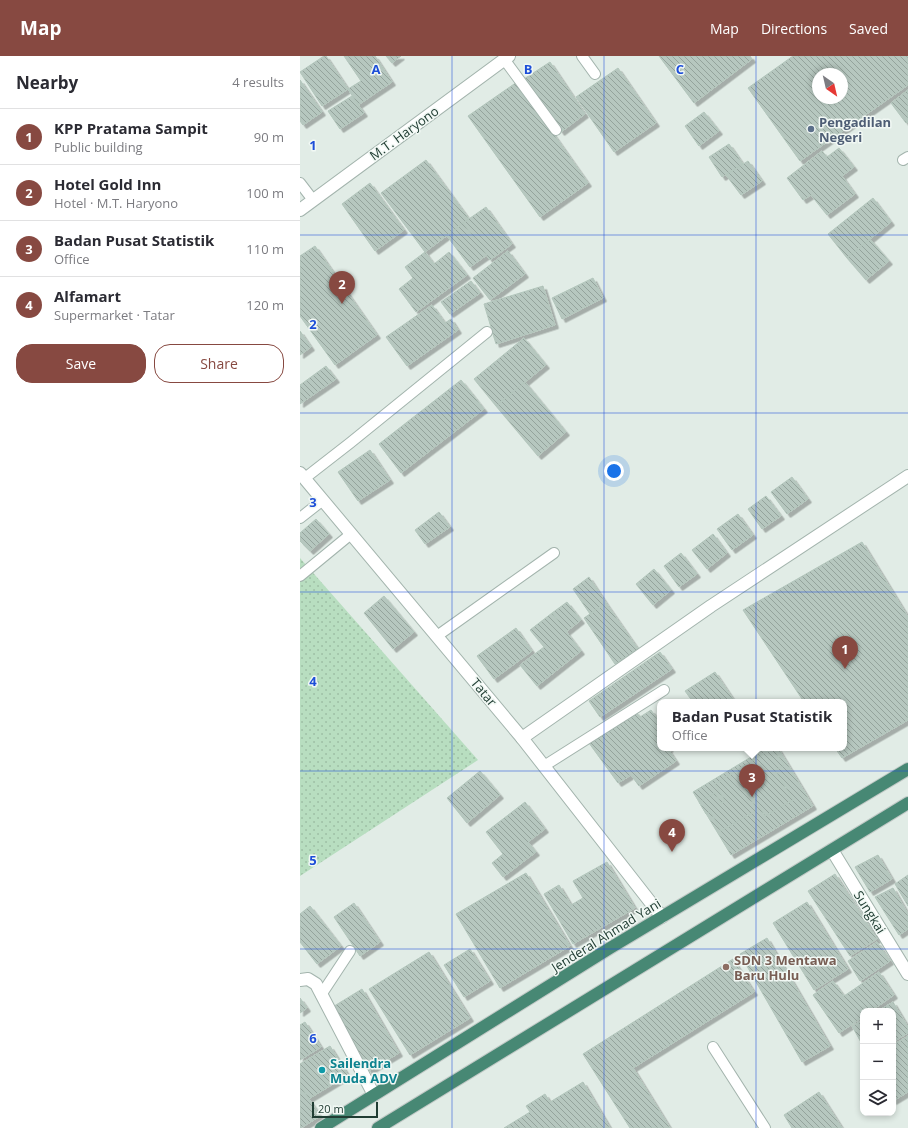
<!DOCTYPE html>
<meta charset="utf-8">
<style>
:root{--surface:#fff;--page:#f2f2f3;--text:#2b2b33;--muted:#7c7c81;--line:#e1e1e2;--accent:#874941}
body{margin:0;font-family:"Open Sans",sans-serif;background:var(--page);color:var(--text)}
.controls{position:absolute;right:12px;bottom:12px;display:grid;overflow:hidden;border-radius:8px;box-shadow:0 2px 6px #0003}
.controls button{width:36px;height:36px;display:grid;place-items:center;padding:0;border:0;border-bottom:1px solid var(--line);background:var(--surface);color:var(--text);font:20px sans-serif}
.compass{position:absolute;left:512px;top:12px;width:36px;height:36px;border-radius:50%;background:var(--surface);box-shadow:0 2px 6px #0003;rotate:146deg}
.scale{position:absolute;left:12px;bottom:10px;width:66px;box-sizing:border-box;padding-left:4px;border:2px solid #203d33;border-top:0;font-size:11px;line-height:14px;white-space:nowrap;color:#203d33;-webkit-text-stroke:3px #f1f8f4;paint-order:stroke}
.you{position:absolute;left:314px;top:415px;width:14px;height:14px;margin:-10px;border:3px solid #fff;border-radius:50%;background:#1a73e8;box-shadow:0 0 0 6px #1a73e833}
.badge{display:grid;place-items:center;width:26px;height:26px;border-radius:50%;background:var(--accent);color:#fff;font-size:13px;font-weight:700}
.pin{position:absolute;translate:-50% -33px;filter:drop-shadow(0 1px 2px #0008)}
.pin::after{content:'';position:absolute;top:21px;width:14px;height:12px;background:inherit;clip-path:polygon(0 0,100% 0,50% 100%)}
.popup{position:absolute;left:357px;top:643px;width:190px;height:52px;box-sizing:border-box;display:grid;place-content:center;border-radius:8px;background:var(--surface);filter:drop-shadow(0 1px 3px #0005);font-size:13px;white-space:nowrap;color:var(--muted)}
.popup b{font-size:15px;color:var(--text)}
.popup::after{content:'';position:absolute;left:50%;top:100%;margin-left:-8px;border:8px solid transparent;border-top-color:var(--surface)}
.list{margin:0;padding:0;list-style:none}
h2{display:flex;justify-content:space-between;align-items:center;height:52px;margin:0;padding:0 16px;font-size:17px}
h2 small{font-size:13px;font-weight:400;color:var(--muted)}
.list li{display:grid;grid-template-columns:26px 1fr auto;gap:12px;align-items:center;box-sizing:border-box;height:56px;padding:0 16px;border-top:1px solid var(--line)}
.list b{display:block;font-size:15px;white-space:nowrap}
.list p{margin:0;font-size:13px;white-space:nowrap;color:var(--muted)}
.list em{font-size:13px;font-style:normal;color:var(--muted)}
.actions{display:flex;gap:8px;padding:12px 16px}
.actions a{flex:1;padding:9px 0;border:1px solid var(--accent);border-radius:16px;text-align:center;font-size:14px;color:var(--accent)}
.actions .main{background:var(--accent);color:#fff}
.icon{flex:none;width:22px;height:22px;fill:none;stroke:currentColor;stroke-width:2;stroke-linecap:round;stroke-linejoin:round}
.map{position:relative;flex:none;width:608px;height:1072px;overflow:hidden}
header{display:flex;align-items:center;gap:24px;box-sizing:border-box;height:56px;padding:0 20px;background:var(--accent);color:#fff}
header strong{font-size:19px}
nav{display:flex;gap:22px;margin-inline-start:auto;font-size:14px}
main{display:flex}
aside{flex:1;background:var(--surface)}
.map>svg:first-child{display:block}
</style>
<header>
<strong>Map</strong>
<nav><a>Map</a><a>Directions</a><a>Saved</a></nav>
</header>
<main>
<aside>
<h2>Nearby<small>4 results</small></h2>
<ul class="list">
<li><span class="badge">1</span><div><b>KPP Pratama Sampit</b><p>Public building</p></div><em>90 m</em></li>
<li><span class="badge">2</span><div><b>Hotel Gold Inn</b><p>Hotel · M.T. Haryono</p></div><em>100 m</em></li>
<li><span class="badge">3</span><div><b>Badan Pusat Statistik</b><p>Office</p></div><em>110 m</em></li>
<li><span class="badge">4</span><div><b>Alfamart</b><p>Supermarket · Tatar</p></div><em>120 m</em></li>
</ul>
<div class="actions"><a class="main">Save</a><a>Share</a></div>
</aside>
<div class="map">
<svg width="608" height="1072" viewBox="0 0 608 1072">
<defs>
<pattern id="grass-dots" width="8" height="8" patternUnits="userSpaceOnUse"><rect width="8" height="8" fill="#b8dec0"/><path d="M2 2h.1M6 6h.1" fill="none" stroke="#9ebfa5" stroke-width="1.8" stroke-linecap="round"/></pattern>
<pattern id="building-back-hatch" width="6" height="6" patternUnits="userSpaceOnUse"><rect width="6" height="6" fill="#b6c7bf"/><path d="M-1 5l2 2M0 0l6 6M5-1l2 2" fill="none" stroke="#94a39c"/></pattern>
<filter id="shadow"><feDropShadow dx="3.5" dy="3.5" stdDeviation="0" flood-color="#0004"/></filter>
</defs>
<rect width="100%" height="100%" fill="#e1ece6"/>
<!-- grass -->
<polygon fill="url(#grass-dots)" points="0,502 178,704 0,820"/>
<!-- building -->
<g fill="url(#building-back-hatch)" stroke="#b3c6bc" fill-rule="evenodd" filter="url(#shadow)">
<polygon points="24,0 26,0 48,33 22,50 0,16"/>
<polygon points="44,0 75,0 92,26 58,49 48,33 61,25"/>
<polygon points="86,0 101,0 92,7"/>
<polygon points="359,0 450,0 452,3 394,47"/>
<path d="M493,0H608V29L500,105L448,32ZM518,18H542V42H518Z"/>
<polygon points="250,6 285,58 261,76 224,23"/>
<polygon points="318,12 356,67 314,96 276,41"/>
<polygon points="0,24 22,56 3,69 0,65"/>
<polygon points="217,26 288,127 240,161 168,60"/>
<polygon points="608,34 608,66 606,67 591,47"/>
<polygon points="52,40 64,57 40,73 28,55"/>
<polygon points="404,56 419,75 399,90 385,70"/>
<polygon points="429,88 443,108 422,121 409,101"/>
<polygon points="539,92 554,111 542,120 555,138 527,159 511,139 503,144 487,122 522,95 527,101"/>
<polygon points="126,104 169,163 125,196 81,137"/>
<polygon points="448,105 462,125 441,139 426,119"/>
<polygon points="70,127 104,174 75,195 42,148"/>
<polygon points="573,142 591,166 547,202 528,178"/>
<polygon points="186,151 212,188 190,204 163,167"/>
<polygon points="163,167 187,199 170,211 147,180"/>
<polygon points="570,183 589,205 566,224 547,202"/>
<polygon points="15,190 77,279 35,309 0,260 0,200"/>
<polygon points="208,195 225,218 190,244 173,222"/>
<polygon points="125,196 134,208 149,196 167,219 116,256 99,233 113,222 105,211"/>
<polygon points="293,222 303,242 262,263 252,242"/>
<polygon points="171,225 180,237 150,258 141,246"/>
<polygon points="243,230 255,269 196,288 184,248"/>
<polygon points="132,249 145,267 151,263 158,274 107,310 86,281"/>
<polygon points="0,275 11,291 0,299"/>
<polygon points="224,282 246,309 196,350 174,323"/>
<polygon points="26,310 36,323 0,348 0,329"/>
<polygon points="161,324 184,353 101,417 79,388"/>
<polygon points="225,326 266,376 238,400 196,350"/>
<polygon points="70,394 90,424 58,445 38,416"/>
<polygon points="492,421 508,443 487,458 471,436"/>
<polygon points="466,440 481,460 462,473 448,453"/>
<polygon points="139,456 150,471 125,488 115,474"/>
<polygon points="438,458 453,479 432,494 417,473"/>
<polygon points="16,463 29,478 10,495 0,485 0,477"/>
<polygon points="413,478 427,497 407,513 392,494"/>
<polygon points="562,486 608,561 608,664 542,702 535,692 544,692 544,646 504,646 443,554"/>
<polygon points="381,497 397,518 379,531 364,510"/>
<polygon points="354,513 371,534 353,549 336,528"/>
<polygon points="289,521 306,547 290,558 273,533"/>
<polygon points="84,540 114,576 93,593 64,557"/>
<polygon points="267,546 281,564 266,576 252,557"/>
<polygon points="306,547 338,593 315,608 284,562"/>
<polygon points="252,557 281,595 237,630 220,609 244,591 230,574"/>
<polygon points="216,572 232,595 194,623 177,600"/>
<polygon points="360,596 372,613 300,661 289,645"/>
<polygon points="415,616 435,646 393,646 385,635"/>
<polygon points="351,654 358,664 360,663 360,692 370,692 368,693 376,705 339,730 331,719 318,727 289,687 335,655 340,661"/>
<polygon points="466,692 478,692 513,750 431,799 393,736"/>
<polygon points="473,692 484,709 475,714 493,744 465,760 447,730 444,732 457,754 421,775 410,755 406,758 399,746 415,737 421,747 425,745 415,728"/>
<polygon points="180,715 200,739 167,767 147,742"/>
<polygon points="225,746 245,773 228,786 236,796 203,821 192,807 203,798 186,776"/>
<polygon points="578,799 592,823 570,836 555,811"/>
<polygon points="307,806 335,852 273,888 244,838 259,829 271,849 283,842 273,825"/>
<polygon points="226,817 270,890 200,932 156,858"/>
<polygon points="535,818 577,883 550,900 508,835"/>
<polygon points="608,819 608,850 595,828"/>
<polygon points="593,832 608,858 608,873 599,879 575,841"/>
<polygon points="507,846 548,913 514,934 473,867"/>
<polygon points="54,847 80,886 60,900 34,861"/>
<polygon points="10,850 41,890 17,908 0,886 0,858"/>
<polygon points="467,882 530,990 502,1006 440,898"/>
<polygon points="577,886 590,905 560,925 548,905"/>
<polygon points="170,893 190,925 164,941 144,909"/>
<polygon points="129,896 170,962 110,999 69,933"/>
<polygon points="433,903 454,936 333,1012 370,1072 330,1072 283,998"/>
<polygon points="579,916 594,939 571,955 563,955 563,961 539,977 513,939 533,925 544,940"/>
<polygon points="62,933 99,997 69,1015 31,952"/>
<polygon points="0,942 7,952 0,957"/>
<polygon points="593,946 608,971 608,977 593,986 593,955 578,955"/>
<polygon points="563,964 563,990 552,970"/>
<polygon points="5,966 21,991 0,1004 0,969"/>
<polygon points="608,980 608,1036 593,1045 593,989"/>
<polygon points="30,990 48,1019 0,1048 0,1008"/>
<polygon points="283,1026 310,1072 204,1072 230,1056 226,1050 245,1038 250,1046"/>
<polygon points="0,1029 20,1060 1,1072 0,1072"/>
<polygon points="519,1036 542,1072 492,1072 484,1059"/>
</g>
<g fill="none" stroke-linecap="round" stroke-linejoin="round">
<!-- service casing -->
<g stroke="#a3b4ad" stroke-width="12">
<g id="service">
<polyline points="282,0 295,18"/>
<polyline points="204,3 256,74"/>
<polyline points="603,104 608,101"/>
<polyline points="0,127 13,144"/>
<polyline points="5,422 50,387 187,276"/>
<polyline points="0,462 23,444"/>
<polyline points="0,520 51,478"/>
<polyline points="137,580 254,497"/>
<polyline points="244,710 364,634"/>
<polyline points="21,939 50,895"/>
<polyline points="413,991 465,1072"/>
</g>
</g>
<!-- minor casing -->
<g stroke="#a3b4ad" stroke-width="14">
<g id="minor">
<polyline points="0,417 222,682 362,861"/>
<polyline points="222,682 411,550 608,420"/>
<polyline points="532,794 608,918"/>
<polyline points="0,924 8,923 16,928 74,1039"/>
</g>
</g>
<!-- tertiary casing -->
<g stroke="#a3b4ad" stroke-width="14">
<polyline id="tertiary" points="0,154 209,0"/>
</g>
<!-- trunk casing -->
<g stroke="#c1c9c6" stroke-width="14">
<g id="trunk">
<polyline points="21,1072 310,892 608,713"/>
<polyline points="78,1072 608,747"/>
</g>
</g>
<!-- service -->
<use href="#service" stroke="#fff" stroke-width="10"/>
<!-- minor -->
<use href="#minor" stroke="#fff" stroke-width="12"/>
<!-- tertiary -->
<use href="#tertiary" stroke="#fff" stroke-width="12"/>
<!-- trunk -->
<use href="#trunk" stroke="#478874" stroke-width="12"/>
</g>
<!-- grid -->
<path fill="none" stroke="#1d4ed8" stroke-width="1" stroke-opacity="0.55" d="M152,0V1072M304,0V1072M456,0V1072M0,179H608M0,357H608M0,536H608M0,715H608M0,893H608"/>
<!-- markers -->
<circle fill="#5c6f8a" stroke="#f1f8f4" stroke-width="1.5" cx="511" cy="73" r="4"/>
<circle fill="#8d6e63" stroke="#f1f8f4" stroke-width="1.5" cx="426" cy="911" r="4"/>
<circle fill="#0f9aa8" stroke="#f1f8f4" stroke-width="1.5" cx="22" cy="1014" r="4"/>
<g text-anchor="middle" stroke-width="3" stroke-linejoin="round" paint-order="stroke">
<!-- service labels -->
<g font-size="13" font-weight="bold" fill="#4e5e75" stroke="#f1f8f4" text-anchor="start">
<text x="519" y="71">Pengadilan<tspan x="519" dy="15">Negeri</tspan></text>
</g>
<!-- street labels -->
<g font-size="13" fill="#203d33" stroke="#f1f8f4">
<text transform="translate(104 77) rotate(-36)" y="5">M.T. Haryono</text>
<text transform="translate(184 636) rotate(50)" y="5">Tatar</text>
<text transform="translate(570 856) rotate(58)" y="5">Sungkai</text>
<text transform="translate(306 879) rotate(-32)" y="5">Jenderal Ahmad Yani</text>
</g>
<!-- education labels -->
<g font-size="13" font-weight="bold" fill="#785e54" stroke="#f1f8f4" text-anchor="start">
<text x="434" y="909">SDN 3 Mentawa<tspan x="434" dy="15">Baru Hulu</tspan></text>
</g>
<!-- culture labels -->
<g font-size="13" font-weight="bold" fill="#0d838f" stroke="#f1f8f4" text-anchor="start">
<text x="30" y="1012">Sailendra<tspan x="30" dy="15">Muda ADV</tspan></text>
</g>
</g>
<g font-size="13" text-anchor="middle" font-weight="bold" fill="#1d4ed8" stroke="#f1f8f4" stroke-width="3" stroke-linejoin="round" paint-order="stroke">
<text x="76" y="18">A</text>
<text x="228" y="18">B</text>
<text x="380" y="18">C</text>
<text x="13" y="94">1</text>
<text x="13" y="273">2</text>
<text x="13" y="451">3</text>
<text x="13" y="630">4</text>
<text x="13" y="809">5</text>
<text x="13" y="987">6</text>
</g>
</svg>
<div class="controls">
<button>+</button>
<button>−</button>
<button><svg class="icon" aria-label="layers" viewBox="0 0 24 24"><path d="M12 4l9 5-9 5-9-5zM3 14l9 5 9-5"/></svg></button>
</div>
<svg class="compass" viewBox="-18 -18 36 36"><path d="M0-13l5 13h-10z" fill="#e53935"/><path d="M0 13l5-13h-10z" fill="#7c7c81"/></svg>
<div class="scale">20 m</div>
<div class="you"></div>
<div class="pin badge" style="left:545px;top:613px">1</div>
<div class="pin badge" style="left:42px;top:248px">2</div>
<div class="pin badge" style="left:452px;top:741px">3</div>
<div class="popup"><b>Badan Pusat Statistik</b>Office</div>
<div class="pin badge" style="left:372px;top:796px">4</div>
</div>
</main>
